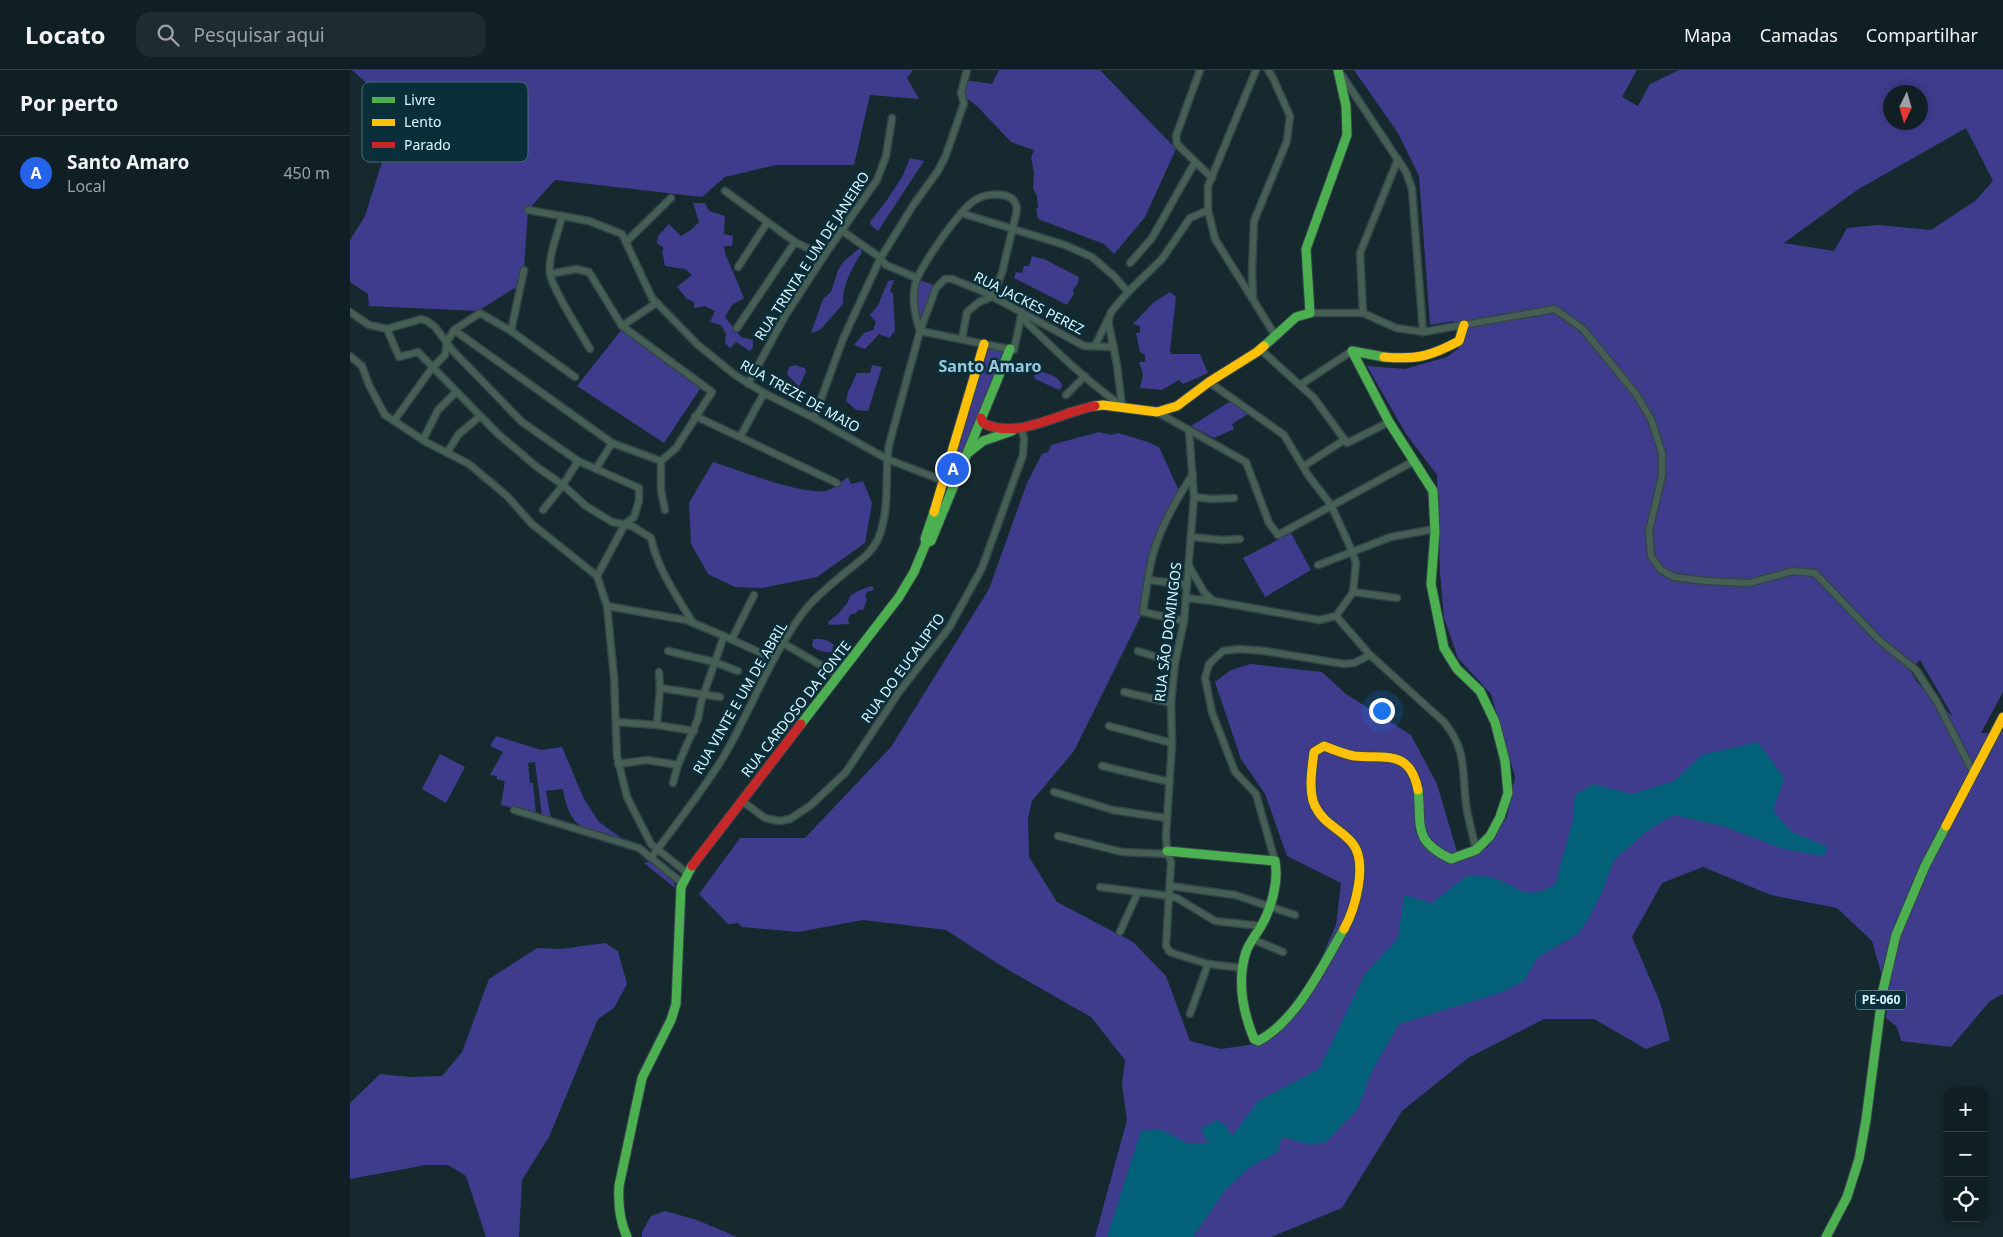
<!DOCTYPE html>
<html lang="pt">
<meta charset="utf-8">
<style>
:root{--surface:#101f23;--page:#1e2c30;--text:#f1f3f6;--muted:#9ca2a6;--line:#303d41;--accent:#2563eb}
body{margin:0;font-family:"Noto Sans",sans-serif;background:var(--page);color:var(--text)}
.controls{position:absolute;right:15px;bottom:15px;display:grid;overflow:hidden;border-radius:10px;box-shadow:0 2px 12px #0003}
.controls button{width:45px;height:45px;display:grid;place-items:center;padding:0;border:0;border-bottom:1px solid var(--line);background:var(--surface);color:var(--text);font:25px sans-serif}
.compass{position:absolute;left:1533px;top:15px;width:45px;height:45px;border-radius:50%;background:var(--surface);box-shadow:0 2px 12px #0003;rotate:185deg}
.you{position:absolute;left:1031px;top:640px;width:18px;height:18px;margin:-12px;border:4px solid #fff;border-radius:50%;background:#1a73e8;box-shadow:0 0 0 8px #1a73e833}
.badge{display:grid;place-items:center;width:32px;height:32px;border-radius:50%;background:var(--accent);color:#fff;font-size:16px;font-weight:700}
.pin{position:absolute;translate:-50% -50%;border:2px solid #fff;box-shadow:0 1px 5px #0006}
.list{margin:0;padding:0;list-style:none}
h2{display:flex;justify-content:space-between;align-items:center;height:65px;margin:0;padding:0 20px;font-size:21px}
h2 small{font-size:16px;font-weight:400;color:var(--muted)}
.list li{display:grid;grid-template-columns:32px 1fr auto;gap:15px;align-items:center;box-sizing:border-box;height:75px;padding:0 20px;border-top:1px solid var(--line)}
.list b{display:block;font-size:19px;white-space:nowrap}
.list p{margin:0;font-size:16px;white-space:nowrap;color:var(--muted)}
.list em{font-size:16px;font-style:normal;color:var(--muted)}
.icon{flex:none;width:28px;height:28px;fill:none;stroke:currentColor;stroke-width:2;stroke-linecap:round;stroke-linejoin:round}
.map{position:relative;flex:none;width:1653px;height:1167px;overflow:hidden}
header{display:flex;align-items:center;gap:30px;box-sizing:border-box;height:70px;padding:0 25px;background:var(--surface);border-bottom:1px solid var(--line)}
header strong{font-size:24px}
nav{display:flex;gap:28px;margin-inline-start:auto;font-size:18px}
.search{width:350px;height:45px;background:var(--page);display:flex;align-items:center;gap:12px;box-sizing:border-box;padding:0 18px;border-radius:15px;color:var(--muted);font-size:19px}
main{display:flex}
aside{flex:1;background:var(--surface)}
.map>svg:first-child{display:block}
</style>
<header>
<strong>Locato</strong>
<div class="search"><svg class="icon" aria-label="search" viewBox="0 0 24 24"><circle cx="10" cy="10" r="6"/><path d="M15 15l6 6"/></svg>Pesquisar aqui</div>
<nav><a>Mapa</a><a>Camadas</a><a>Compartilhar</a></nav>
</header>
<main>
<aside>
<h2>Por perto<small></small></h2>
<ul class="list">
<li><span class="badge">A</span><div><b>Santo Amaro</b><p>Local</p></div><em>450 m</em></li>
</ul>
</aside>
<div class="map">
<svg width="1653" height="1167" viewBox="0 0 1653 1167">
<rect width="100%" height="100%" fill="#15292f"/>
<!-- green -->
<g fill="#3f3c8d" fill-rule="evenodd">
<polygon points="2,0 563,0 557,8 569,29 520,25 504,95 426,95 375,107 352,127 205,110 178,140 173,213 128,241 19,236 18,224 0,212 0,170 15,146 43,57 20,16"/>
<polygon points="649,0 750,0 826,79 795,147 764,184 754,174 688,149 686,139 688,138 687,126 683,118 684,102 681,88 684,80 661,72 627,36 611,24 615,10 642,14"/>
<path d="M1004,0H1287L1272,27L1288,36L1300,14L1329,0H1653V622L1631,663H1651L1653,660V924L1640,931L1601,977L1551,971L1547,957L1536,948L1538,927L1522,871L1487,838L1421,825L1353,797L1312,813L1282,867L1310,932L1320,970L1296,979L1244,949H1194L1118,988L1052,1041L992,1138L921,1167H745L777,1050L772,1015L775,990L741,947L650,895L596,860L513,850L448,862L392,857L388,853L378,854L349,824L390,768H455L541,677L639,519L677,413L692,384L698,382L701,375L749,362L761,365L768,363L798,372L809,377L830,423L810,464L793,542L724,681L682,731L678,749L679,787L707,832L783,872L816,906L840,971L871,979L912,973L955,925L986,855L991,813L937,786L915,724L891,689L865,612L881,600L901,594L972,602L996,624L1061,665L1087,714L1107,782L1137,778L1157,747L1165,707L1141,624L1108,588L1094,548L1090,502L1087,405L1056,364L1017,296L1055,299L1097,287L1109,278L1104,251L1080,255L1069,106L1048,63ZM1540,22H1570V52H1540ZM1616,58L1643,111L1625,131L1581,160L1528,155L1497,158L1484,181L1434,173L1507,120ZM1570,590L1603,647L1567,612L1560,600Z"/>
<polygon points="560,88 574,91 528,161 521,156 520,152 537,130 552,107"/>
<polygon points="343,133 355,133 359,141 375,146 374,164 383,166 382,176 374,176 375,183 394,228 382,235 375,247 391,267 403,270 403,277 400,281 386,272 380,278 375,273 376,264 371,255 360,252 365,241 355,236 344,238 344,232 337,229 327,217 342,205 335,199 315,196 312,181 314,178 307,173 308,166 319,154 331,166 341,160 349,152"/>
<path d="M510,178L512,182C502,198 492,215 493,234L470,260L461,263L473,229L481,222L488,200L494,191Z"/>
<polygon points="682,186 694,189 729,207 728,213 723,220 724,224 717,235 664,208 666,202 672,203 674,196 679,196"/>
<polygon points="544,210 540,221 543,224 545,261 539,268 529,264 515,279 504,275 514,263 523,260 526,252 520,245 528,235 538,211"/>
<path d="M570,210L584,215L571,254C567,239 564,224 570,210Z"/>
<polygon points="820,222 826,227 820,281 821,284 850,284 858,303 833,314 829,310 812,320 790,318 793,304 789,292 795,292 795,285 790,282 786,263 790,263 790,256 783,254 804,232"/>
<polygon points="272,259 352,316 314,373 227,316"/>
<polygon points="637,278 652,281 654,284 604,403 600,401"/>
<polygon points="445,295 455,298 456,302 449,317 437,304 439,297"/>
<polygon points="522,295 532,297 518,341 506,340 496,331 498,322 507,303 520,303"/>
<path d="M689,301C698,304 711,306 712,317L709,320L685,309L684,306Z"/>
<polygon points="887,327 900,343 882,354 884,359 864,368 841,356"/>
<path d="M363,392C388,400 452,425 475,421C484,419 491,412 498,407L501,414L513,411L522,433L515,473L467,507L412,518L385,517L358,504L341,474L339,433Z"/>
<polygon points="941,463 961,500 915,527 893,488"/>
<polygon points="521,516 524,518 522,521 518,521 515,526 517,530 513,540 508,540 505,544 501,544 498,549 499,554 479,555 478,552 488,544 498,532 500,526 508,521"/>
<path d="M463,569C472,569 477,569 484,575L481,583C473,581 468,582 462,576Z"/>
<path d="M146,666L191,680L212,677L234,729L249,752L277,772C239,761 220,763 213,719L196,721L201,749L192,746L185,692L178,693L180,713H183L186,744L151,735L155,711L147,709V706L140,705L153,682L140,676Z"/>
<polygon points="90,684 115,697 96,733 72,719"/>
<path d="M298,792C308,794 325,807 325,818L294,793Z"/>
<polygon points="255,873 268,881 277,914 264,938 248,949 199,1067 172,1110 169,1167 136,1167 116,1106 98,1095 76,1095 0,1109 0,1033 30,1004 60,1007 92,1006 112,982 139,909 187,878 211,879"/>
<polygon points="315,1141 347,1150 387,1167 292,1167 292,1162 301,1146"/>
</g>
<!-- water -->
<path fill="#026179" d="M1408,672L1434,708L1423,741L1442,762L1478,777L1474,786L1434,779L1372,756L1324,745L1297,761L1264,790L1253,820L1239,848L1228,864L1187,888L1174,911L1152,922L1049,954L1021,1003L1008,1039L976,1072L961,1075L932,1067L928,1082L900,1097L876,1119L843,1167H757L791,1061L810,1059L837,1073H858L851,1059L867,1050L875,1055L882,1066L908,1031L969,999L1015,904L1048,868L1054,825L1082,833L1118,805C1125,806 1134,806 1142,808C1170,815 1171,833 1205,815L1223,750L1225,725L1243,714L1282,724L1324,711L1352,685Z"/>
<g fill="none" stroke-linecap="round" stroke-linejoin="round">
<!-- street casing -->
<g stroke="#344549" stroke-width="9">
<g id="street">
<polyline points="850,0 826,66 827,74 862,108"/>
<polyline points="906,0 858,116 858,140 865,169 925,265"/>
<polyline points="991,4 1056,102 1062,119 1073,262"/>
<polyline points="375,121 445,172 474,186"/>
<polyline points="178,140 239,151 272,164 302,228 348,275 385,305 414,323 464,348 537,389 594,411"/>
<polyline points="611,143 715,175 742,187 764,206 778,222"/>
<path d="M212,146C208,164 198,185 200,203C202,219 231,263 240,279"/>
<polyline points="491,160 528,186 536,195 567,208"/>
<polyline points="276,172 321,128"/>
<polyline points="780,193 802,168 845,92"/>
<polyline points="388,197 417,153"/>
<polyline points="200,204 226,199 239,202 272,256 362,322 326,378 311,391"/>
<polyline points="903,229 902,201 904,151 937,71 940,46 923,8 918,0"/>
<polyline points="0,242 19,255 37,259 71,249 77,251 85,257 103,281 172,352 228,391 289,418 289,431 284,447 275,454 247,506"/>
<polyline points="960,243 1013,243 1046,258 1073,262 1205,239 1233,259 1286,324 1301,349 1312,383 1312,406 1299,461 1301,486 1311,500 1324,507 1356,511 1399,513 1443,501 1465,503 1529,570 1566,600 1587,632 1624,704"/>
<polyline points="1013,243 1010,183 1048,89"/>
<path d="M671,247C703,278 735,310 772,336"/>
<polyline points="272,256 306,233"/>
<polyline points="387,258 445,172"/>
<path d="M37,259L49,287L68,282L147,363L187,397L213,415L236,436L262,452L282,456L301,468C308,500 326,525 343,553"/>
<polyline points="104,260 262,373 311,391"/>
<polyline points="161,261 174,200"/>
<path d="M570,261C565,248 562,229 565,215C569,198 611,137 627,129C634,125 645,124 653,125C663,127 666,131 667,140L652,203L642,227L629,232L617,242L612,269"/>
<polyline points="570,261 586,218 595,209 602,209 632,221 734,276 764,277"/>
<polyline points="745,276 758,249"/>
<polyline points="910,279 964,328 997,373 1039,352"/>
<polyline points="0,286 12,296 19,315 35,345 76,372 119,394 157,426 182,454 247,506 257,536 264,607 267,686 277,727 301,774 337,803"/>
<polyline points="398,314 435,246 474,186 527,110 536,86 542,48"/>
<polyline points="950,315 1002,281"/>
<polyline points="716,325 735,306"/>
<polyline points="772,336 767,295 759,255 759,248 761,242 778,222 812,189 840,148 858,140"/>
<polyline points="807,342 896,392 919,453 928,465 1064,391"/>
<polyline points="345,346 487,413"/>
<polyline points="464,348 493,269 530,189 564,134 588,101 596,85 614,33 611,23 617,0"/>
<polyline points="44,351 82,298 95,285 97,272 104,260 130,243 161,261 225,307"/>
<polyline points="839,361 844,427 834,551 825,593 821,633 822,673 816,765 817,781 821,792 816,876 819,881 822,883 858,894 893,898"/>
<polyline points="390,367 414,323"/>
<polyline points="73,370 88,340 106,322"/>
<polyline points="97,383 108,365 130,346"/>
<polyline points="311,391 311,420 315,440"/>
<polyline points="954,396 994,370"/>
<polyline points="246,399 262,373"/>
<polyline points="844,427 862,429 884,428"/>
<polyline points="193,440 213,415 228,391"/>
<polyline points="841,467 873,470 890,469"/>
<polyline points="968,495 1041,467 1085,459"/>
<polyline points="839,496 854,522 863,531"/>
<polyline points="799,510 837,515"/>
<polyline points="1003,522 1047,528"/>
<polyline points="836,528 863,531 969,550 986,546 1003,522 1006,493 1002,481 981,435 958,405 934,365 859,312"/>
<polyline points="257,536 336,550 374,566"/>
<path d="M986,546L1020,585L1094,652C1117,680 1112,700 1116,734C1118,749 1123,765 1126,780"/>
<path d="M834,551L793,542C796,523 798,503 803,484C811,456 827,428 843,404"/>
<polyline points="382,569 404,525"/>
<polyline points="433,573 489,606"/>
<polyline points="318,581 364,592 388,601"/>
<polyline points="788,581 825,593"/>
<polyline points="310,618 370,627"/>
<polyline points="774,622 821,633"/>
<polyline points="266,652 307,655 310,618 309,602"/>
<polyline points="307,655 344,661"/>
<polyline points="759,656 822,673"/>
<polyline points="268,694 297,690 328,695"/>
<polyline points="752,696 820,712"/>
<polyline points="323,713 328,695 348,649 351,632 374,566 424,589"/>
<polyline points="704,722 763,740 816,748"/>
<polyline points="392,731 415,748 429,751 440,749 461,735 496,702 549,622 599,558 632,498 673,385 674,368 671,358"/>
<polyline points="164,740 289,778 332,813"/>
<polyline points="708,766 772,782 818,784"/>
<path d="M301,788C326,754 352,722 374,686C402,638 421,584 455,540C466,526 483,513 497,501C509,491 521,484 528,469C541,438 534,407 539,375L570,261L664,280L672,242"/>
<polyline points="925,791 906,724 885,702 862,642 855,608 859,594 873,581 888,579 915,581 994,594 1004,593 1020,585"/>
<polyline points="820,816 885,825 945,845"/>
<polyline points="750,817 819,826 827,828 865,851 911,856"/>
<polyline points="770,862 788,822"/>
<polyline points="902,869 933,882"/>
<polyline points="840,944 858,894"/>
</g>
</g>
<!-- fast casing -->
<g stroke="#344549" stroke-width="11">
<g id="fast">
<polyline points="914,276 946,247 960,243 956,179 997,65 996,36 988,0"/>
<path d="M1034,287L1002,281L1039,352L1083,421L1085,462L1081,514L1094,578L1107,599L1130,621L1145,652L1155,691L1158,723L1150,747L1140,766L1126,780L1101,789C1062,770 1072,757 1068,720"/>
<polyline points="618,383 633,371 662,361"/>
<polyline points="584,442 575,469 576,473 581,471 660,279"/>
<polyline points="451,654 549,527 564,502 576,473"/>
<path d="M817,781L925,791C929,812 921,840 910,858C905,866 899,873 896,882C887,910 893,942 904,969L908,971C946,952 973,895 994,859"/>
<path d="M277,1167C269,1150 268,1134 269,1116L292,1008L321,950L326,934L331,817L342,796"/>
<polyline points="1476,1167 1497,1127 1509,1089 1516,1050 1533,920 1546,865 1575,796 1596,756"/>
</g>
</g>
<!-- slow casing -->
<g stroke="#344549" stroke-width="11">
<g id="slow">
<path d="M1034,287C1067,290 1081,286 1109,271L1114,255"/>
<polyline points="745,336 753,335 807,342 827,336 859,312 907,282 914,276"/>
<polyline points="584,442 634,274"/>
<polyline points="1596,756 1653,647"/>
<path d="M994,859C1005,839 1018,794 1003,774C992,759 974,755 965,736C958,721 962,698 964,682L974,676C984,680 994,684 1004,686C1036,689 1060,679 1068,720"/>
</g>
</g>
<!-- jam casing -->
<g stroke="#344549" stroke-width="11">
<g id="jam">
<path d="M631,348L633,353C668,371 709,342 745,336"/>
<polyline points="342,796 451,654"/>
</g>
</g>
<!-- street -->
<use href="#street" stroke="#455f55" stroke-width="6"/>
<!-- fast -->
<use href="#fast" stroke="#4caf50" stroke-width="9"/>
<!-- slow -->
<use href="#slow" stroke="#ffc107" stroke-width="9"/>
<!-- jam -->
<use href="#jam" stroke="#c62828" stroke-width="9"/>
</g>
<g text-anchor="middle" stroke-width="5" stroke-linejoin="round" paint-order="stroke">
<!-- shield labels -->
<rect fill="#0a2f3a" stroke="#9ebac3" stroke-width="1" x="1506" y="920.5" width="50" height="19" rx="4"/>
<g font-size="12" font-weight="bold" fill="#ddf5fe">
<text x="1531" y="934">PE-060</text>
</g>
<!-- street labels -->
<g font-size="14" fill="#ddf5fe" stroke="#0a2f3a">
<text transform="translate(462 186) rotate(-57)" y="5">RUA TRINTA E UM DE JANEIRO</text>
<text transform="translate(679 233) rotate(27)" y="5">RUA JACKES PEREZ</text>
<text transform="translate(450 326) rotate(29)" y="5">RUA TREZE DE MAIO</text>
<text transform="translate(818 562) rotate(-83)" y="5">RUA SÃO DOMINGOS</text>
<text transform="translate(553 598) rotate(-54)" y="5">RUA DO EUCALIPTO</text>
<text transform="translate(390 628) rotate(-60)" y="5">RUA VINTE E UM DE ABRIL</text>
<text transform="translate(446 639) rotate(-52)" y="5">RUA CARDOSO DA FONTE</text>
</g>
<!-- quarter labels -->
<g font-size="16" font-weight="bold" fill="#99c9da" stroke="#0a2f3a">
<text x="640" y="302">Santo Amaro</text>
</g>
</g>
<!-- legend -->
<rect x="12" y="12" width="166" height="80" rx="8" fill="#0a2f3a" stroke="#496a75" stroke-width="1"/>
<rect x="22" y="27" width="23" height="6" fill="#4caf50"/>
<rect x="22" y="49" width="23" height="7" fill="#ffc107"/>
<rect x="22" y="72" width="23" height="6" fill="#c62828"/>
<g font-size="14" fill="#ddf5fe">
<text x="54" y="35">Livre</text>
<text x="54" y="57">Lento</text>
<text x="54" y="80">Parado</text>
</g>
</svg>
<div class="controls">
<button>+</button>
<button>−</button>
<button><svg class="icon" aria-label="locate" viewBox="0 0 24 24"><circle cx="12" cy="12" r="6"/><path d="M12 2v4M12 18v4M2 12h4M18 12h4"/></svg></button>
</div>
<svg class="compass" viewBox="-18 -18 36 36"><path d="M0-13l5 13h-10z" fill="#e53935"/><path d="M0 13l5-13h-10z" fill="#9ca2a6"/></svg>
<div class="you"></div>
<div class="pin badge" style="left:603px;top:399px">A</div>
</div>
</main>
